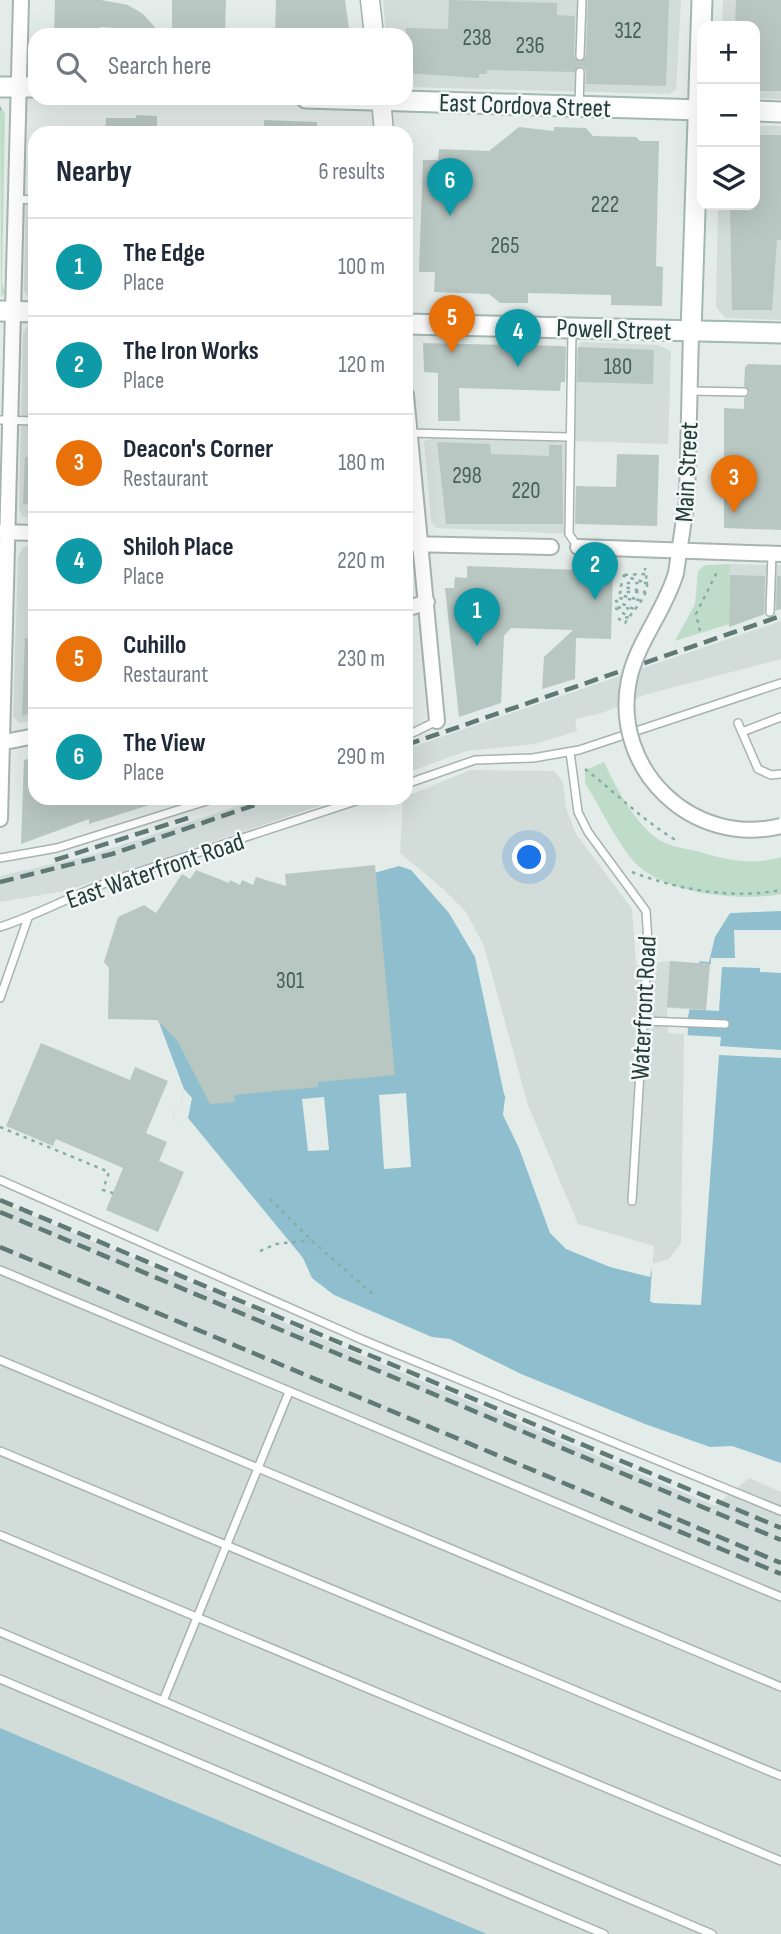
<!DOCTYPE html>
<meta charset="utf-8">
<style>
:root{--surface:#fff;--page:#f6f6f7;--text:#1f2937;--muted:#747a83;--line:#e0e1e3;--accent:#0f766e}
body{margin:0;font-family:"Sofia Sans Condensed",sans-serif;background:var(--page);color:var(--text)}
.controls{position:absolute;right:21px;top:21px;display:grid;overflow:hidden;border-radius:14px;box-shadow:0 7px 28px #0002}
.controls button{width:63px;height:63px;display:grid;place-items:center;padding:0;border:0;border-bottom:2px solid var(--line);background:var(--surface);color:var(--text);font:35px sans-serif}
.you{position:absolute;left:530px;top:858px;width:24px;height:24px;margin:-18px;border:5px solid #fff;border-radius:50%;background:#1a73e8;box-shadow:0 0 0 10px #1a73e833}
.badge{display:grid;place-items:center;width:46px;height:46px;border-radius:50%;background:var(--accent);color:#fff;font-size:23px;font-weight:700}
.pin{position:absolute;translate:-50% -58px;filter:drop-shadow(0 2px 4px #0008)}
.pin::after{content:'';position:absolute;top:37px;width:24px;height:21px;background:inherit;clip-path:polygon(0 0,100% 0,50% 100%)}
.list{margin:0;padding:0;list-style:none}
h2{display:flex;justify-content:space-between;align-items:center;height:91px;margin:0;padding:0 28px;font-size:30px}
h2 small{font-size:23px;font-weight:400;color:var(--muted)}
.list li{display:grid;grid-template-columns:46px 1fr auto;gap:21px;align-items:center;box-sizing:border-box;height:98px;padding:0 28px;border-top:2px solid var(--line)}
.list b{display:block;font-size:26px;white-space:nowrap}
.list p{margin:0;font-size:23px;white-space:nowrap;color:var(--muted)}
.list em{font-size:23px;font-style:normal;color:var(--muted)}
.icon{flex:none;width:38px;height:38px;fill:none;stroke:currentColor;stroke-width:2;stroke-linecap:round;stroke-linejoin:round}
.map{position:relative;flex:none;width:781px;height:1934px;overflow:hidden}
.search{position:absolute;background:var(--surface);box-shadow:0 7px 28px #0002;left:28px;top:28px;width:385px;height:77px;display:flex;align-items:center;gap:18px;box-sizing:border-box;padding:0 24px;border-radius:21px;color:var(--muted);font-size:26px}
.panel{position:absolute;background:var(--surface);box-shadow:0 7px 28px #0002;left:28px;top:126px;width:385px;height:679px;border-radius:21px}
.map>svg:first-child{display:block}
</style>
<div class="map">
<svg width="781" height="1934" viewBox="0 0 781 1934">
<rect width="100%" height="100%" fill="#e4ece9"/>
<!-- built -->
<g fill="#d2dcd8">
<polygon points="383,0 681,0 676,90 669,94 406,87 406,35 386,35"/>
<polygon points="723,0 781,0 781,99 755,98 755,26 722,26"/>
<polygon points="755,126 781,126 781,320 725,318 716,307 718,205 755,205"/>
<polygon points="26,199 35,200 35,298 27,296 24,290"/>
<polygon points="35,326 35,520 22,516 19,509 23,334 26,328"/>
<polygon points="581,342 658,345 671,351 668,444 569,441 569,534 436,528 431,521 424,441 433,439 433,433 569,437 571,349 577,349"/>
<polygon points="24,547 35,547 35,720 19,723 13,717 18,556"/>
<polygon points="730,564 781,565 781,609 729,627"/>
<polygon points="781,621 781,659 644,695 602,713 575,719 577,731 535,744 467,751 406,773 406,749"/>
<polygon points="470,770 554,771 563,782 566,808 576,834 632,909 636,965 670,961 710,964 719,1011 667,1008 668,1033 721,1037 703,1302 650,1301 654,1246 578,1224 528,1105 484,946 466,912 442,888 400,853 403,798"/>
<polygon points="261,798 343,798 65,891 0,902 0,876 95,854"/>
<polygon points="0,1202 715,1506 749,1478 781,1492 781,1934 487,1934 0,1728"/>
</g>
<!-- green -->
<g fill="#bedcc8">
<polygon points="0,105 5,114 2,283 5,292 1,297"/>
<polygon points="730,564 729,624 675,641 695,604 698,571 705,565"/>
<path d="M604,762C616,788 641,836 670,845C682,849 695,850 707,854C731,861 756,865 781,857V894C738,902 658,894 630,857C613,835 600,807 585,783V770Z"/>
</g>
<!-- water -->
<g fill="#8fbfce">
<polygon points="399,866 411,870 449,913 475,957 504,1094 532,1159 551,1227 578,1249 651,1268 671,1262 685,1245 688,1017 701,954 723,914 781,908 781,1484 320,1295 174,1118 173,1111 181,1103 184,1089 148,993 154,935"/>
<polygon points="0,1728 487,1934 0,1934"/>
</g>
<!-- pier -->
<g fill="#e4ece9">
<polygon points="732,904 781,904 781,911 730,913 715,937 709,962 696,961 720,912"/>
<polygon points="734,930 781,930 781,973 760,972 760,968 722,967 719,1011 686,1009 696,963 711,964 711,958 735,958"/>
<polygon points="684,1035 721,1037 720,1046 781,1050 781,1058 719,1055 701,1305 653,1303 650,1301 652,1267 650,1277 610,1267 566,1249 550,1233 519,1148 503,1115 505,1098 509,1096 535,1157 554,1225 568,1239 580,1246 651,1264 669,1259 681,1243"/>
<polygon points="184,1089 192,1098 188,1118 303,1258 312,1278 334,1295 432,1337 450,1339 521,1374 645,1424 710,1447 732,1446 781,1463 781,1487 442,1356 342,1311 310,1291 174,1118 173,1111 181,1103"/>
<polygon points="406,1093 411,1167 384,1169 379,1095"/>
<polygon points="324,1097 329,1150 308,1151 302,1099"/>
</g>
<!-- building -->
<g fill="#b9c7c2">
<polygon points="55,0 101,0 128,5 143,14 162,35 128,35 116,28 100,27 100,35 54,35"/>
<polygon points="172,0 226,0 225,35 172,35"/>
<polygon points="276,0 345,0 350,35 275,35"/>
<polygon points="449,0 557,3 557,15 575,16 574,56 580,62 586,56 588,0 669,0 666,86 586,84 586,70 581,66 574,72 487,70 487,74 479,74 479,78 406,73 406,28 448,29"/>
<polygon points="736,0 781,0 781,91 755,91 755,26 735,26"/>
<polygon points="136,115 157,116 157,133 105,133 106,118 136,118"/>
<polygon points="264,120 317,122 317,133 264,133"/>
<polygon points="519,127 554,131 554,127 586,128 593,136 636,137 640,141 659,141 656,266 663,267 662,306 611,305 611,295 528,293 528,303 500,303 489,294 434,292 435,272 419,272 423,160 438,160 439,149 489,151"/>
<polygon points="755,135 781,135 781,240 777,240 772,310 732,310 730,205 755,205"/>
<polygon points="423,343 562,346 566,347 565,382 561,382 560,391 459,388 460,421 438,421 438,373 424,372"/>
<polygon points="578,347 654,350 653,384 577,382"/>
<polygon points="748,364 781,365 781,530 724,528 724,408 744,409 744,398 750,393 744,386 745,367"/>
<polygon points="437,442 490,444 491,454 549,456 549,445 562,445 563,524 446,524"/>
<polygon points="617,454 659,455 657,526 575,524 576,486 616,487"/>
<polygon points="25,457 35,457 35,504 23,504"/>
<polygon points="467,566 613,571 611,639 576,638 575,679 542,689 544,657 573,630 511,628 504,636 501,703 459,717 445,588 454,588 455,577 467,578"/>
<polygon points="730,575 765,576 764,614 729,627"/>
<polygon points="777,576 781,576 781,609 776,610"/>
<polygon points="25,638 35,639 35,711 22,716"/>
<polygon points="35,757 35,798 161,798 162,801 89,824 89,819 21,844 24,760"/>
<polygon points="375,865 395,1075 318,1082 318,1087 234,1095 235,1102 210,1104 177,1040 157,1020 108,1019 109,968 104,962 118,917 144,905 156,913 182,874 190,879 196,870 229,883 230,880 240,885 242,880 253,885 256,877 286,886 285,874"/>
<polygon points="670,961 710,964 706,1010 667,1007"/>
<polygon points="41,1043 130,1080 135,1067 168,1081 146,1133 167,1142 159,1161 184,1172 158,1232 106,1210 123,1168 56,1139 53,1146 6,1126"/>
</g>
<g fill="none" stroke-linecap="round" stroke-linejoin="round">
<!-- service casing -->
<g stroke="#a7b4b0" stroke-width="10">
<g id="service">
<polyline points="580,56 582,0"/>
<polyline points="579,106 580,72"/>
<polyline points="16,199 35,200"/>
<polyline points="572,330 569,534 578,547"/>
<polyline points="690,391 744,392"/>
<polyline points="0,420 35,421"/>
<polyline points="410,433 569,437"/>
<polyline points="770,612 772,554"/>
<polyline points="738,723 758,769 771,775 781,774"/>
<polyline points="742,732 781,717"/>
<polyline points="406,736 437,721"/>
<polyline points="570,752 578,812 588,832 646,911 648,943 632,1201"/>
<polyline points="406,784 475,760 533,758 579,750 781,683"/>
<polyline points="0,858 57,848 216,798"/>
<path d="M0,927C38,915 73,895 111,881L365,798"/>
<polyline points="0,998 28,918"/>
<polyline points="644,1021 725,1024"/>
<polyline points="0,1180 363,1340 781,1511"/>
<polyline points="0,1270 781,1597"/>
<polyline points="0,1360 781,1687"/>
<polyline points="0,1451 781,1776"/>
<polyline points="0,1535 781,1861"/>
<polyline points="0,1632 712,1934"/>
<polyline points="0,1679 604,1934"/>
<polyline points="163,1701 289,1392"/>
</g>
</g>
<!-- minor casing -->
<g stroke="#a7b4b0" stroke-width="18">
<g id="minor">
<polyline points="406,395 437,721"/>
<polyline points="0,532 35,533"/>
<polyline points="406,544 551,547"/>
<polyline points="578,547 781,554"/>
<polyline points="676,573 687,499 691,332"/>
<polyline points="406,609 427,602"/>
<polyline points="0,743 35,736"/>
<polyline points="0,819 21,0"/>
</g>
</g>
<!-- tertiary casing -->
<g stroke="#a7b4b0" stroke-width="21">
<g id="tertiary">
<polyline points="370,0 374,35"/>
<polyline points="381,98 384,133"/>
</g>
</g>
<!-- secondary casing -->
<g stroke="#a2b8b2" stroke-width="23">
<g id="secondary">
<polyline points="0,87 35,87"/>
<polyline points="306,98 702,110"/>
<polyline points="755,111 781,112"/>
<polyline points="0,311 35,312"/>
<polyline points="406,324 781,333"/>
<polyline points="691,332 702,0"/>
</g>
</g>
<!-- path -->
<g stroke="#86aea5" stroke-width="2.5" stroke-dasharray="3.5 5" stroke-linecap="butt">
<polyline points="0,109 1,109"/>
<path d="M645,574L621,575L647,583H622L621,586L645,592H620V595L640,600L616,598V601L634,609L614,607L629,617L619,619L625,623C631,613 646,599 647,586C648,580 645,575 645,568"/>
<polyline points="700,631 696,614 717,572"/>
<path d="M585,769C615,792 641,819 674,839L676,834"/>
<path d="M632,872C676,889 734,900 781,890"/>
<polyline points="0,1127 109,1172 103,1190 113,1193"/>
<polyline points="270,1199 311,1240 375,1296"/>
<polyline points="260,1251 276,1244 311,1240"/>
</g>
<!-- service -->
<use href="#service" stroke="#fff" stroke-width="7"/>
<!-- minor -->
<use href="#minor" stroke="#fff" stroke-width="14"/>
<!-- tertiary -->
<use href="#tertiary" stroke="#fff" stroke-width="18"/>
<!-- secondary -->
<use href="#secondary" stroke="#fff" stroke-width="19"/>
<!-- rail -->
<g stroke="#5f7974" stroke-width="4.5" stroke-dasharray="14 7" stroke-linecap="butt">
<polyline points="406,745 781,616"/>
<polyline points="55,860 188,818"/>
<polyline points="0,882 112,854 275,798"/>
<polyline points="0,1200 781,1528"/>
<polyline points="0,1212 781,1540"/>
<polyline points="0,1247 781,1574"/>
<polyline points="658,1511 781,1563"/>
</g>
<!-- minor-bridge casing -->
<g stroke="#a7b4b0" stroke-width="18" stroke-linecap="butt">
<path id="minor-bridge" d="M676,573C665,611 637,642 629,680C611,770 693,848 781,826"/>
</g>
<!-- minor-bridge -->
<use href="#minor-bridge" stroke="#fff" stroke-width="14"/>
</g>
<g text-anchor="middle" stroke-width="5" stroke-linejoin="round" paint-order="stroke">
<!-- number labels -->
<g font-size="23" fill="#49605a">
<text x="628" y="38">312</text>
<text x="477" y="45">238</text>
<text x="530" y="53">236</text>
<text x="605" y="212">222</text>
<text x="505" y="253">265</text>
<text x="618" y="374">180</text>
<text x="467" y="483">298</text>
<text x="526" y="498">220</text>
<text x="290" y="988">301</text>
</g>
<!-- street labels -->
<g font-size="26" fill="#243d38" stroke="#f4f9f7">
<text transform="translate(525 105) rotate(2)" y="9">East Cordova Street</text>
<text transform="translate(614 329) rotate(2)" y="9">Powell Street</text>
<text transform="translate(686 472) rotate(-87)" y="9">Main Street</text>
<text transform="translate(155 870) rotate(-19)" y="9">East Waterfront Road</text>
<text transform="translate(643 1008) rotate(-87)" y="9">Waterfront Road</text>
</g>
</g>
</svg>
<div class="controls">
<button>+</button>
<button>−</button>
<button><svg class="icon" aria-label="layers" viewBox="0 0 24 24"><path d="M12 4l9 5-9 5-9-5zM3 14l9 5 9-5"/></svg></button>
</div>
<div class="you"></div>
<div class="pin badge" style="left:477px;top:646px;background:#0f9aa8">1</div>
<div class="pin badge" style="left:595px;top:600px;background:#0f9aa8">2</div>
<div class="pin badge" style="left:734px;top:513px;background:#e8710a">3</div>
<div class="pin badge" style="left:518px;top:367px;background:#0f9aa8">4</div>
<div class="pin badge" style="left:452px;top:353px;background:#e8710a">5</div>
<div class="pin badge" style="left:450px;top:216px;background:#0f9aa8">6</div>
<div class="search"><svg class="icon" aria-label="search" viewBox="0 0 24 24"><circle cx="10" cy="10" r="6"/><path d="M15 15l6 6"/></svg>Search here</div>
<section class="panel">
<h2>Nearby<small>6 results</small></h2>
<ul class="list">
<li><span class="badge" style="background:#0f9aa8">1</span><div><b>The Edge</b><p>Place</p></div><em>100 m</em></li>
<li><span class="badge" style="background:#0f9aa8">2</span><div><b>The Iron Works</b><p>Place</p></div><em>120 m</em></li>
<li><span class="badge" style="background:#e8710a">3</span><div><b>Deacon's Corner</b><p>Restaurant</p></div><em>180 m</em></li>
<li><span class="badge" style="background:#0f9aa8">4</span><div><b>Shiloh Place</b><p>Place</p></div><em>220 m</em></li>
<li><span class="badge" style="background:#e8710a">5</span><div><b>Cuhillo</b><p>Restaurant</p></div><em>230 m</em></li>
<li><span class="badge" style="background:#0f9aa8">6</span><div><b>The View</b><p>Place</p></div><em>290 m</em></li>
</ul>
</section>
</div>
